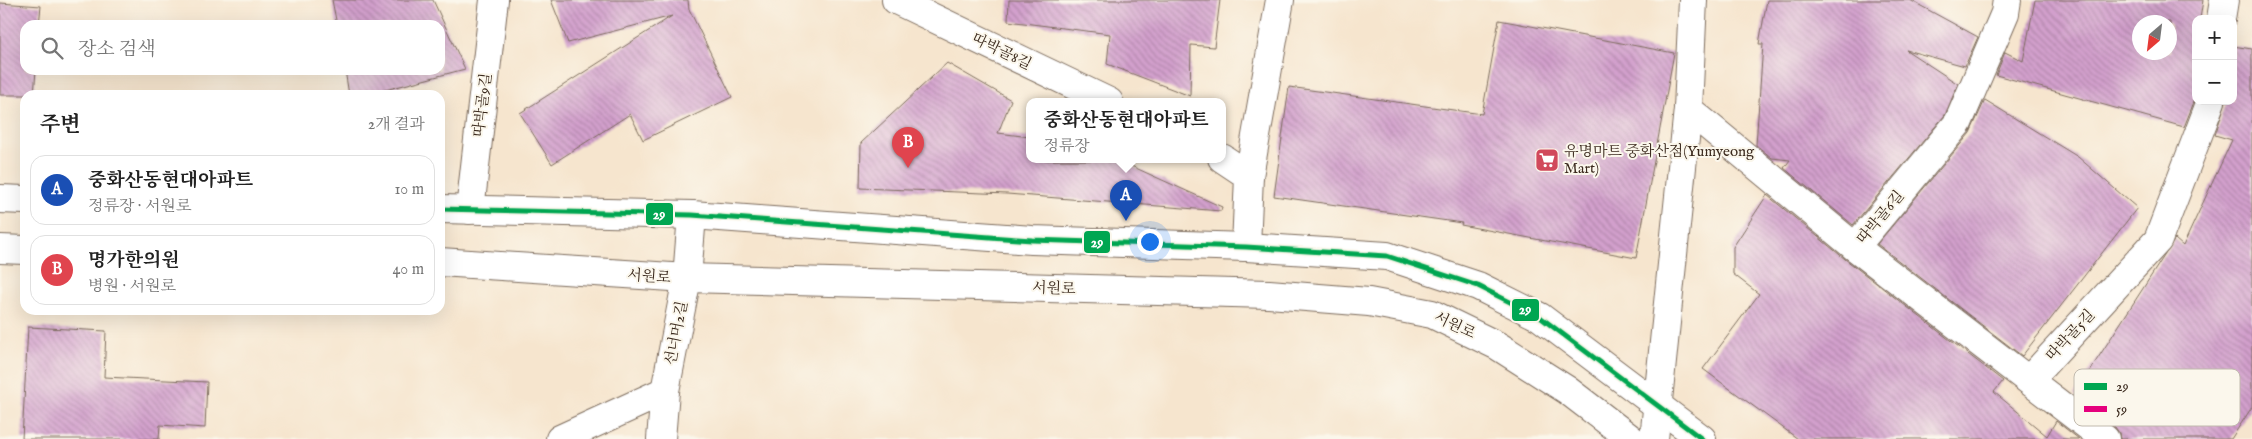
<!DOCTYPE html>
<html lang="ko">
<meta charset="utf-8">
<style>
:root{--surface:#fff;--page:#f2f2f2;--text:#222;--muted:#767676;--line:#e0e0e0;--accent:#d1495b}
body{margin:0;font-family:"IM FELL English","Noto Serif KR",serif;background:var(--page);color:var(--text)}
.controls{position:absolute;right:15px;top:15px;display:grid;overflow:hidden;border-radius:10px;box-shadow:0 5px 20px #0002}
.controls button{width:45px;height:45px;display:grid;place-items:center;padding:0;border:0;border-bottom:1px solid var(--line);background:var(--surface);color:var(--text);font:25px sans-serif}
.compass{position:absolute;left:2132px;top:15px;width:45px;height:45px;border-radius:50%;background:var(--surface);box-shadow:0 5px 20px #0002;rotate:208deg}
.you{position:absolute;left:1149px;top:241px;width:18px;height:18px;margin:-12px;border:4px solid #fff;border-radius:50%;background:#1a73e8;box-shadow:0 0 0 8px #1a73e833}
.badge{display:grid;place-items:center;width:32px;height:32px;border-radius:50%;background:var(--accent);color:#fff;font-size:16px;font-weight:700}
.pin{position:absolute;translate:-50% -41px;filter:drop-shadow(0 1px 2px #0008)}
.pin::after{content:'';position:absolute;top:26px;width:18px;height:15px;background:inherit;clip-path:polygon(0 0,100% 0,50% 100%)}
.popup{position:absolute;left:1026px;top:98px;width:200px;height:65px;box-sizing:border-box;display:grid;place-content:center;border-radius:10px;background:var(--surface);filter:drop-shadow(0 1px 4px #0005);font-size:16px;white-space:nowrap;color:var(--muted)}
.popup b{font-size:19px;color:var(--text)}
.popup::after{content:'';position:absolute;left:50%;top:100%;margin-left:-10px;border:10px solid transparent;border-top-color:var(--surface)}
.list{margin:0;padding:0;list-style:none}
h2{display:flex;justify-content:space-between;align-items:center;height:65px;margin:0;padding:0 20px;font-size:21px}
h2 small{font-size:16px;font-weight:400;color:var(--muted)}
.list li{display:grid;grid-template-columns:32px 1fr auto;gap:15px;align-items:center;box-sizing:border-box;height:70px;margin:0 10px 10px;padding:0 10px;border:1px solid var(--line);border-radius:15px}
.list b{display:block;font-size:19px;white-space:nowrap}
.list p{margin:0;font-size:16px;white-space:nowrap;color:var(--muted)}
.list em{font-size:16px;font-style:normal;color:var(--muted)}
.icon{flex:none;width:28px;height:28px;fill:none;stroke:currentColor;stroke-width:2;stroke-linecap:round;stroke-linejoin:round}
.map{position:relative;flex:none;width:2252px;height:439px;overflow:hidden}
.search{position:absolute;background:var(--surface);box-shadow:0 5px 20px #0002;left:20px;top:20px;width:425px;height:55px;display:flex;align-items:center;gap:12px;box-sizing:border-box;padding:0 18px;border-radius:15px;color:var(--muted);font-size:19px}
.panel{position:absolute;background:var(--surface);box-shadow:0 5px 20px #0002;left:20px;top:90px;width:425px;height:225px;border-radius:15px}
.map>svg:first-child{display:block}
</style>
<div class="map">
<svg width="2252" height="439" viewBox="0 0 2252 439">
<defs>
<pattern id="building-back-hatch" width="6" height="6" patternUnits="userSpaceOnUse" patternTransform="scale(1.25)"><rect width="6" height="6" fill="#d3a0cd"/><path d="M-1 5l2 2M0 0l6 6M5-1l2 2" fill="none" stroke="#ac83a6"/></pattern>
</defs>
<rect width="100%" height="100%" fill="#fbf7ec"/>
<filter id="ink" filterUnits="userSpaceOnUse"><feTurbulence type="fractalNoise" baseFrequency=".02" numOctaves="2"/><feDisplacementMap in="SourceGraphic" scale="10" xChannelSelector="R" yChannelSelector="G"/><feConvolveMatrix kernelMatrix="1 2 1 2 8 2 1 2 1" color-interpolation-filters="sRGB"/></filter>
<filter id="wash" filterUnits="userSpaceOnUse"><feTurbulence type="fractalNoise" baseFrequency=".0096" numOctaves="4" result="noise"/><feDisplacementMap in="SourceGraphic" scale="20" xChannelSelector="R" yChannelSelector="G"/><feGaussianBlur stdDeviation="1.12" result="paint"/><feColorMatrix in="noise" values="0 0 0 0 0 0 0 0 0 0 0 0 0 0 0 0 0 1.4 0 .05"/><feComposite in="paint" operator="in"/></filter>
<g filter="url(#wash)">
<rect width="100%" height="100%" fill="#f6e5ce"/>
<g id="blocks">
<!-- building -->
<g fill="url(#building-back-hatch)" fill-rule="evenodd">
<polygon points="332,0 433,0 465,69 366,95 349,95 345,70 440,70 440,25 337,25"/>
<polygon points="551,0 688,0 689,9 732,97 643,140 630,114 552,164 520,113 672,16 568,43"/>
<polygon points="1009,0 1220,0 1214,47 1191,45 1190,96 1107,64 1110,34 1008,21"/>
<polygon points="1767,0 1910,0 1978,37 1965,66 1906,50 1958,84 1945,115 1853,225 1784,168 1790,160 1772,158 1756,145 1763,44 1759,44"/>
<path d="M2035,0H2203L2200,19H2196V97L2184,127L1996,75L2005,52L2023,61ZM2140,22H2170V52H2140Z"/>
<polygon points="0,3 41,6 39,25 25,25 25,70 36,70 34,95 0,95"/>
<polygon points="1499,20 1674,53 1636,258 1461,225 1462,223 1274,196 1289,87 1482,114"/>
<polygon points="2233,46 2252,49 2252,407 2231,439 2120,439 2119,433 2115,427 2074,395 2175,239 2183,246 2232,140 2215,135 2226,101 2233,101"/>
<polygon points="947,63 1011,100 998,133 1030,137 1030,160 1118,160 1222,207 1221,211 1007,194 860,188 861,143"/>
<polygon points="1985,100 2078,157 2137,208 2022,356 1877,244 1970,133"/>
<polygon points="1767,195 1845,259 2003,381 1994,392 2047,436 2056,421 2079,439 1798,439 1703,369 1759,294 1733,274 1733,247"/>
<polygon points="28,327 106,331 104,377 207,382 205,428 160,425 159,439 22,439"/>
</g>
</g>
</g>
<g filter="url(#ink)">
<use href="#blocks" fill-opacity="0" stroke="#7c6b5c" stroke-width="1"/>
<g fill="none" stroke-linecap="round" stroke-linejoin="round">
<!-- street casing -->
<g stroke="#7c6b5c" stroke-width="30">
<g id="street">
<polyline points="896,0 1109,102"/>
<polyline points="2221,19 2224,0"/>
<polyline points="1688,109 1855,247 2105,439"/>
<polyline points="1222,158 1249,176 1246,247"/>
<polyline points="1249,176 1280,0"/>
<polyline points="470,210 494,0"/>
<polyline points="1855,247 1958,123 2005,13 2007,0"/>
<polyline points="2029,380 2158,240 2211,101"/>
<polyline points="560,439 665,391"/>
<polyline points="661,439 665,391 687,278 692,215"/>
<polyline points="1654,439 1688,109 1693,0"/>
</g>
</g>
<!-- secondary casing -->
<g stroke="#7c6b5c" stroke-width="30">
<g id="secondary">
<polyline points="0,199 25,200"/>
<polyline points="440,209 692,215 1032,240 1246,247 1387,256 1478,286 1540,317 1702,439"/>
<polyline points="0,249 25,250"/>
<polyline points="440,262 687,278 1269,294 1369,302 1432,314 1498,346 1567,390 1631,439"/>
</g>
</g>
<!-- street -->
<use href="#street" stroke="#fff" stroke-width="28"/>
<!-- secondary -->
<use href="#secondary" stroke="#fff" stroke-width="28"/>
<!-- bus-1 casing -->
<g stroke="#fbf7ec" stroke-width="9">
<polyline id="bus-1" points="440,209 692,215 1032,240 1246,247 1387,256 1478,286 1540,317 1702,439"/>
</g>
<!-- bus-1 -->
<use href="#bus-1" stroke="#00a651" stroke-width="5"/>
</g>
</g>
<!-- icons -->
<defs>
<g id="supermarket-square" transform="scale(1.25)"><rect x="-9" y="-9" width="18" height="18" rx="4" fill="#d1495b" stroke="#fbf7ec"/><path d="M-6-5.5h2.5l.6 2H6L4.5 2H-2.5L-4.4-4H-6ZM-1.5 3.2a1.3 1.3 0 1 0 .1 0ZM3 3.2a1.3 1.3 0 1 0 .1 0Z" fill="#fff"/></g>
</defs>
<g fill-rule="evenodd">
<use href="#supermarket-square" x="1547" y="160"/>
</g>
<g text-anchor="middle" stroke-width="4" stroke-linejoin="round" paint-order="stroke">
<!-- street labels -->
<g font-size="15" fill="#3b2a1e" stroke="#fbf7ec">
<text transform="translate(1002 51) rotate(26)" y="5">따박골8길</text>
<text transform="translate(482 105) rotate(-83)" y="5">따박골9길</text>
<text transform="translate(1880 217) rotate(-50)" y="5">따박골6길</text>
<text transform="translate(649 276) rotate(4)" y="5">서원로</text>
<text transform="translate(1054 288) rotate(2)" y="5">서원로</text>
<text transform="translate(1455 325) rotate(25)" y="5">서원로</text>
<text transform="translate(676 333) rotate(-79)" y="5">선너머2길</text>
<text transform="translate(2070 335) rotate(-47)" y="5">따박골5길</text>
</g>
<!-- poi labels -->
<g font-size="15" fill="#3b2a1e" stroke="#fbf7ec" text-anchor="start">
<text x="1564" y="156">유명마트 중화산점(Yumyeong<tspan x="1564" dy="17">Mart)</tspan></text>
</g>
</g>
<!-- legend -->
<rect x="2074" y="369" width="166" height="57" rx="8" fill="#fbf7ec" stroke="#c1baae" stroke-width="1"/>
<rect x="2084" y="383" width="23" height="7" fill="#00a651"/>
<rect x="2084" y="406" width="23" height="6" fill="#e5007d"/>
<g font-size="14" fill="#3b2a1e">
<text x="2116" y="391">29</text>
<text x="2116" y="414">59</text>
</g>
<g stroke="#fbf7ec" stroke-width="2">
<rect x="645" y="202" width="29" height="24" rx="5" fill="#00a651"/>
<rect x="1083" y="230" width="28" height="24" rx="5" fill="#00a651"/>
<rect x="1511" y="298" width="29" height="24" rx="5" fill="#00a651"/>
</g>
<g font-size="14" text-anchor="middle" font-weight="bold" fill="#fff">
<text x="659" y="219">29</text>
<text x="1097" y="247">29</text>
<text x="1525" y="314">29</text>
</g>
</svg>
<div class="controls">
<button>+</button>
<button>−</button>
</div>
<svg class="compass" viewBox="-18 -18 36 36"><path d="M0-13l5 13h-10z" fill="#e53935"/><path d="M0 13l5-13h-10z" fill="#767676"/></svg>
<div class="you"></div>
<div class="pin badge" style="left:1126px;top:221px;background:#1a4fb4">A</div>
<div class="popup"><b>중화산동현대아파트</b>정류장</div>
<div class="pin badge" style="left:908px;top:168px;background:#e0444e">B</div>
<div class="search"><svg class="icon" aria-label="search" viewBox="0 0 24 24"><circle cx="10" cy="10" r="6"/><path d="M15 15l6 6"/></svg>장소 검색</div>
<section class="panel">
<h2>주변<small>2개 결과</small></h2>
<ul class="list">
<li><span class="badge" style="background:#1a4fb4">A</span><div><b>중화산동현대아파트</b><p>정류장 · 서원로</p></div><em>10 m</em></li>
<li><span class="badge" style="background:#e0444e">B</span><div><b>명가한의원</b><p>병원 · 서원로</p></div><em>40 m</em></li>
</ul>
</section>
</div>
